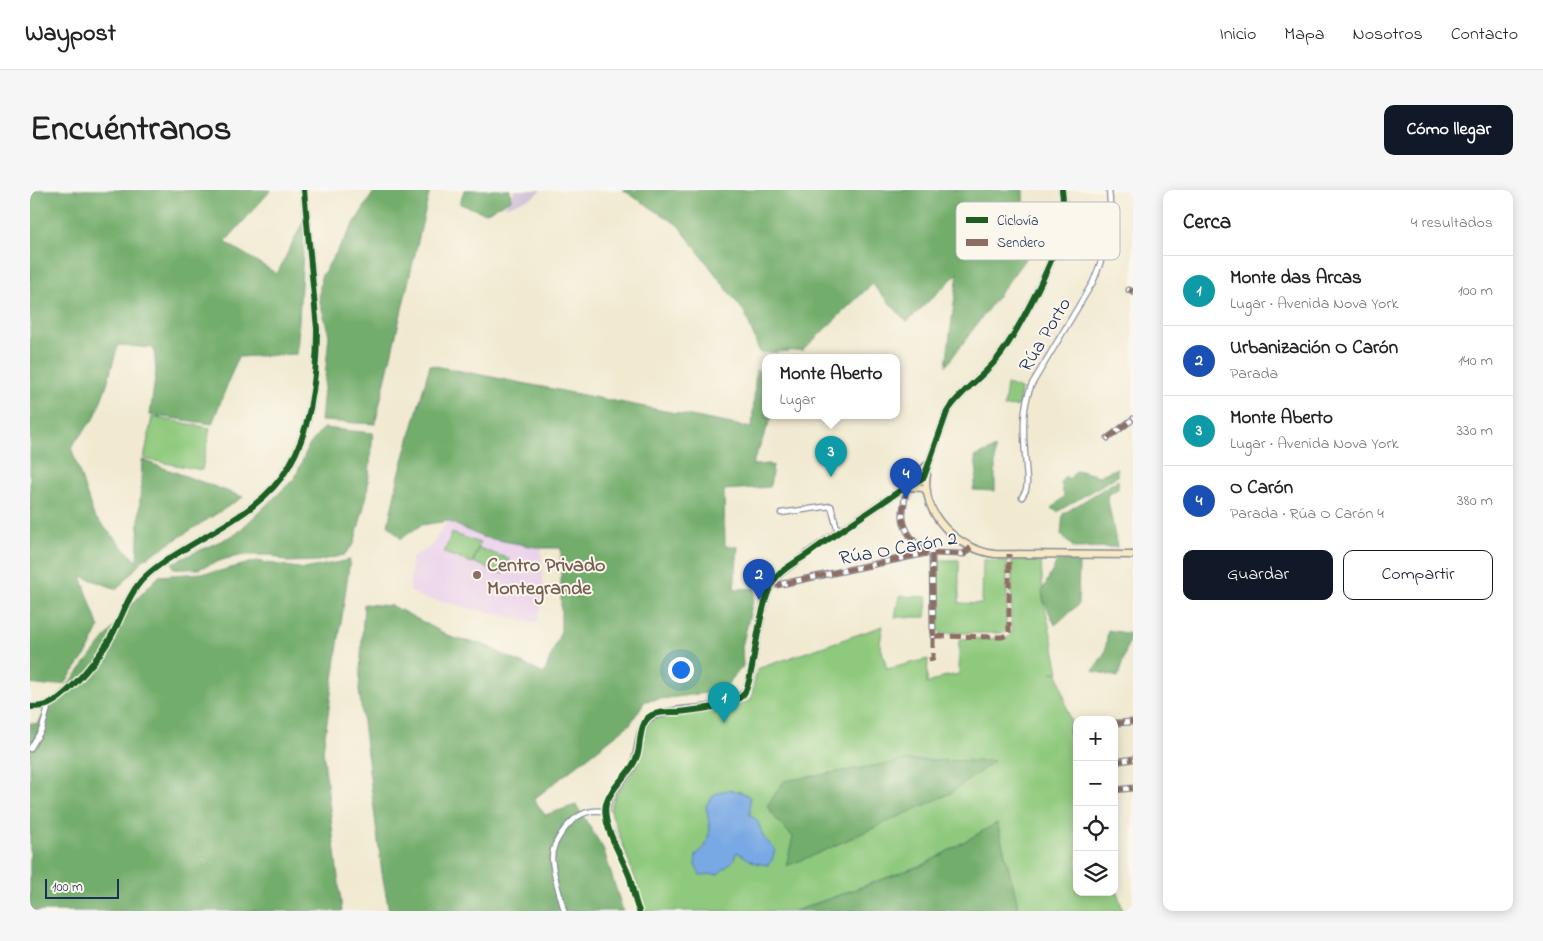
<!DOCTYPE html>
<html lang="es">
<meta charset="utf-8">
<style>
:root{--surface:#fff;--page:#f6f6f6;--text:#222;--muted:#767676;--line:#e0e0e0;--accent:#111827}
body{margin:0;font-family:"Indie Flower",sans-serif;background:var(--page);color:var(--text)}
.controls{position:absolute;right:15px;bottom:15px;display:grid;overflow:hidden;border-radius:10px;box-shadow:0 2px 12px #0003}
.controls button{width:45px;height:45px;display:grid;place-items:center;padding:0;border:0;border-bottom:1px solid var(--line);background:var(--surface);color:var(--text);font:25px sans-serif}
.scale{position:absolute;left:15px;bottom:12px;width:74px;box-sizing:border-box;padding-left:5px;border:2px solid #1b2f5e;border-top:0;font-size:14px;line-height:18px;white-space:nowrap;color:#1b2f5e;-webkit-text-stroke:4px #fbf7ec;paint-order:stroke}
.you{position:absolute;left:650px;top:479px;width:18px;height:18px;margin:-12px;border:4px solid #fff;border-radius:50%;background:#1a73e8;box-shadow:0 0 0 8px #1a73e833}
.badge{display:grid;place-items:center;width:32px;height:32px;border-radius:50%;background:var(--accent);color:#fff;font-size:16px;font-weight:700}
.pin{position:absolute;translate:-50% -41px;filter:drop-shadow(0 1px 2px #0008)}
.pin::after{content:'';position:absolute;top:26px;width:18px;height:15px;background:inherit;clip-path:polygon(0 0,100% 0,50% 100%)}
.popup{position:absolute;left:732px;top:164px;width:138px;height:65px;box-sizing:border-box;display:grid;place-content:center;border-radius:10px;background:var(--surface);filter:drop-shadow(0 1px 4px #0005);font-size:16px;white-space:nowrap;color:var(--muted)}
.popup b{font-size:19px;color:var(--text)}
.popup::after{content:'';position:absolute;left:50%;top:100%;margin-left:-10px;border:10px solid transparent;border-top-color:var(--surface)}
.list{margin:0;padding:0;list-style:none}
h2{display:flex;justify-content:space-between;align-items:center;height:65px;margin:0;padding:0 20px;font-size:21px}
h2 small{font-size:16px;font-weight:400;color:var(--muted)}
.list li{display:grid;grid-template-columns:32px 1fr auto;gap:15px;align-items:center;box-sizing:border-box;height:70px;padding:0 20px;border-top:1px solid var(--line)}
.list b{display:block;font-size:19px;white-space:nowrap}
.list p{margin:0;font-size:16px;white-space:nowrap;color:var(--muted)}
.list em{font-size:16px;font-style:normal;color:var(--muted)}
.actions{display:flex;gap:10px;padding:15px 20px}
.actions a{flex:1;padding:11px 0;border:1px solid var(--accent);border-radius:10px;text-align:center;font-size:18px;color:var(--accent)}
.actions .main{background:var(--accent);color:#fff}
.icon{flex:none;width:28px;height:28px;fill:none;stroke:currentColor;stroke-width:2;stroke-linecap:round;stroke-linejoin:round}
.map{position:relative;flex:none;width:1103px;height:721px;overflow:hidden;border-radius:10px}
header{display:flex;align-items:center;gap:30px;box-sizing:border-box;height:70px;padding:0 25px;background:var(--surface);border-bottom:1px solid var(--line)}
header strong{font-size:24px}
nav{display:flex;gap:28px;margin-inline-start:auto;font-size:18px}
.intro{display:flex;align-items:center;justify-content:space-between;box-sizing:border-box;height:120px;padding:0 30px}
h1{margin:0;font-size:35px}
.button{padding:12px 22px;border-radius:10px;background:var(--accent);color:#fff;font-size:18px;font-weight:700}
main{display:flex;gap:30px;padding:0 30px}
aside{flex:1;background:var(--surface);border-radius:10px;box-shadow:0 2px 12px #0003}
.map>svg:first-child{display:block}
</style>
<header>
<strong>Waypost</strong>
<nav><a>Inicio</a><a>Mapa</a><a>Nosotros</a><a>Contacto</a></nav>
</header>
<div class="intro"><h1>Encuéntranos</h1><a class="button">Cómo llegar</a></div>
<main>
<div class="map">
<svg width="1103" height="721" viewBox="0 0 1103 721">
<rect width="100%" height="100%" fill="#fbf7ec"/>
<filter id="ink" filterUnits="userSpaceOnUse"><feTurbulence type="fractalNoise" baseFrequency=".02" numOctaves="2"/><feDisplacementMap in="SourceGraphic" scale="10" xChannelSelector="R" yChannelSelector="G"/><feConvolveMatrix kernelMatrix="1 2 1 2 8 2 1 2 1" color-interpolation-filters="sRGB"/></filter>
<filter id="wash" filterUnits="userSpaceOnUse"><feTurbulence type="fractalNoise" baseFrequency=".0096" numOctaves="4" result="noise"/><feDisplacementMap in="SourceGraphic" scale="20" xChannelSelector="R" yChannelSelector="G"/><feGaussianBlur stdDeviation="1.12" result="paint"/><feColorMatrix in="noise" values="0 0 0 0 0 0 0 0 0 0 0 0 0 0 0 0 0 1.4 0 .05"/><feComposite in="paint" operator="in"/></filter>
<g filter="url(#wash)">
<rect width="100%" height="100%" fill="#f1ead1"/>
<!-- built -->
<polygon fill="#ebd1eb" points="418,331 452,347 511,358 514,404 507,433 390,407 380,401 382,368 400,357"/>
<!-- industrial -->
<polygon fill="#cbbfd5" points="484,0 511,0 503,7 475,17 484,2"/>
<!-- green -->
<g fill="#8fc97d" stroke="#557c6e">
<polygon points="977,194 991,199 989,216 974,217"/>
<polygon points="122,227 180,238 172,280 114,269"/>
<polygon points="422,343 450,353 442,373 414,363"/>
<polygon points="449,358 479,369 473,384 443,372"/>
<polygon points="906,370 929,370 929,413 952,414 953,370 963,370 965,372 968,370 977,370 977,392 975,394 977,399 976,440 972,443 911,443 907,439"/>
<polygon points="982,370 1011,370 1013,408 1029,482 1021,482 1028,483 1047,557 1047,702 1084,702 1084,692 1093,721 987,721 987,711 967,633 895,674 765,721 612,721 607,694 580,619 586,603 596,592 611,567 617,533 625,528 691,520 721,510 727,479 853,436 850,453 857,479 898,469 897,494 912,487 929,484 929,449 978,448 981,444"/>
<polygon points="869,406 897,407 896,427 865,427"/>
</g>
<!-- forest -->
<g fill="#73ad6c" stroke="#476e65">
<polygon points="0,0 241,0 195,52 247,84 275,28 267,164 208,167 182,234 120,225 126,181 124,158 88,155 77,194 65,227 41,257 64,326 107,372 112,270 213,307 113,370 87,399 51,386 69,438 57,463 35,493 16,496 0,494"/>
<polygon points="345,0 400,0 345,234 291,231 299,145 289,109 291,87"/>
<polygon points="434,0 480,0 481,10 455,23 430,14"/>
<polygon points="593,0 993,0 995,69 916,176 928,83 877,132 842,94 773,160 730,163 715,123 648,35"/>
<polygon points="400,175 722,238 726,180 736,182 736,226 742,226 722,275 739,274 740,276 743,275 740,297 694,300 695,356 708,357 704,399 726,398 712,457 713,476 692,501 615,511 600,534 504,609 515,625 546,615 573,658 593,721 359,721 352,683 329,500 334,414 363,416 423,448 454,455 514,484 531,441 531,358 511,358 452,347 418,331 391,335 371,349 358,335 369,285"/>
<polygon points="293,238 343,243 337,305 324,354 314,365 288,371 257,372 242,365 215,365 195,369 168,379 144,378 142,373 206,344 265,288 278,257"/>
<polygon points="965,258 965,301 943,300 947,284 945,267"/>
<polygon points="1087,278 1087,286 1027,322 1022,318 1034,306 1031,292 1035,286 1039,289 1047,280 1069,286"/>
<polygon points="1088,290 1088,299 1077,305 1087,357 1044,358 1031,345 1033,324"/>
<polygon points="320,370 293,560 312,721 0,721 0,533 7,534 102,414 129,386 186,382 227,371 274,379"/>
<polygon points="1028,370 1049,371 1048,415 1025,435 1014,411 1012,401"/>
<polygon points="1078,440 1101,444 1088,487 1063,481 1075,462"/>
<polygon points="878,570 964,571 921,603 784,665 756,676 763,647 746,629 737,616 754,591"/>
<polygon points="967,633 987,711 987,721 765,721 895,674"/>
</g>
<!-- water -->
<polygon fill="#79a9e4" stroke="#4a6ca1" points="697,600 711,602 720,607 720,625 727,630 734,648 745,659 742,670 738,675 725,673 707,662 703,671 688,684 670,685 665,675 666,665 675,657 680,640 676,615 685,604"/>
</g>
<g filter="url(#ink)">
<g fill="none" stroke-linecap="round" stroke-linejoin="round">
<!-- street casing -->
<g stroke="#868c98" stroke-width="7">
<g id="street">
<polyline points="1099,100 1103,102"/>
<polyline points="1078,248 1103,229"/>
<path d="M874,298C877,306 873,314 873,322C871,338 885,355 897,363"/>
<path d="M992,307L996,300L997,293C996,262 988,224 1002,194L1063,92C1076,62 1083,33 1079,0"/>
<polyline points="751,323 801,316 808,342"/>
<polyline points="902,364 903,446"/>
<polyline points="742,394 747,395 897,363 934,364 941,357"/>
<polyline points="1084,533 1103,532"/>
<polyline points="1047,536 1047,544"/>
<polyline points="0,559 12,539 19,514"/>
<polyline points="1084,572 1103,569"/>
<polyline points="1084,600 1103,598"/>
<path d="M534,721C530,704 523,685 522,668C522,658 526,652 531,644C542,628 556,617 576,622V629L600,689L605,712L609,721"/>
</g>
</g>
<!-- secondary casing -->
<g stroke="#868c98" stroke-width="9">
<g id="secondary">
<path d="M897,285C890,324 929,360 965,364L1103,365"/>
<polyline points="879,293 897,275"/>
<polyline points="878,297 893,298 897,301"/>
<path d="M0,517C6,517 13,517 19,514C38,506 72,464 82,445C92,427 97,407 111,391C123,378 138,369 153,360C192,336 236,316 259,276C282,238 287,183 287,139L274,0"/>
<path d="M576,622C576,603 593,593 602,577C610,563 607,543 616,531C627,515 693,524 712,505C719,499 720,486 722,477C726,455 732,411 742,393C750,380 766,373 777,364C808,342 840,321 871,300C878,295 887,292 894,287L917,222C930,201 952,188 967,169C981,152 991,132 1001,113C1019,77 1038,42 1032,0"/>
</g>
</g>
<!-- street -->
<use href="#street" stroke="#fff" stroke-width="4.5"/>
<!-- secondary -->
<use href="#secondary" stroke="#f8e8c3" stroke-width="6"/>
<!-- quiet -->
<g stroke="#8d6e63" stroke-width="5" stroke-dasharray="10 5" stroke-linecap="butt">
<polyline points="1099,100 1103,102"/>
<polyline points="1078,248 1103,229"/>
<path d="M874,298C877,306 873,314 873,322C871,338 885,355 897,363"/>
<polyline points="902,364 903,446"/>
<polyline points="742,394 747,395 897,363 934,364 941,357"/>
<polyline points="899,470 903,469 903,446 972,447 977,445 979,442 979,364"/>
<polyline points="1084,533 1103,532"/>
<polyline points="1047,536 1047,544"/>
<polyline points="1084,572 1103,569"/>
<polyline points="1084,600 1103,598"/>
</g>
<!-- cycleway casing -->
<g stroke="#fbf7ec" stroke-width="9">
<g id="cycleway">
<path d="M0,517C6,517 13,517 19,514C38,506 72,464 82,445C92,427 97,407 111,391C123,378 138,369 153,360C192,336 236,316 259,276C282,238 287,183 287,139L274,0"/>
<path d="M609,721C604,710 603,699 600,688C593,668 571,635 576,614C582,594 603,583 608,563C611,551 609,532 622,525C630,521 639,522 648,522C663,520 702,517 713,505C719,498 720,485 722,477C726,455 732,410 743,392C750,380 766,372 778,364C808,342 840,321 871,300C878,295 887,292 894,287L917,222C930,201 952,188 967,169C981,152 991,132 1001,113C1019,77 1038,42 1032,0"/>
</g>
</g>
<!-- cycleway -->
<use href="#cycleway" stroke="#1b5e20" stroke-width="6"/>
</g>
</g>
<!-- markers -->
<circle fill="#8d6e63" stroke="#fbf7ec" stroke-width="2" cx="447" cy="385" r="5"/>
<g text-anchor="middle" stroke-width="4" stroke-linejoin="round" paint-order="stroke">
<!-- street labels -->
<g font-size="20" fill="#1b2f5e" stroke="#fbf7ec">
<text transform="translate(1014 144) rotate(-59)" y="7">Rúa Porto</text>
<text transform="translate(868 357) rotate(-10)" y="7">Rúa O Carón 2</text>
</g>
<!-- education labels -->
<g font-size="20" font-weight="bold" fill="#785e54" stroke="#fbf7ec" text-anchor="start">
<text x="457" y="381">Centro Privado<tspan x="457" dy="23">Montegrande</tspan></text>
</g>
</g>
<!-- legend -->
<rect x="926" y="12" width="164" height="58" rx="8" fill="#fbf7ec" stroke="#b8bbc1" stroke-width="1"/>
<rect x="936" y="27" width="22" height="6" fill="#1b5e20"/>
<rect x="936" y="49" width="22" height="7" fill="#8d6e63"/>
<g font-size="14" fill="#1b2f5e">
<text x="967" y="35">Ciclovía</text>
<text x="967" y="57">Sendero</text>
</g>
</svg>
<div class="controls">
<button>+</button>
<button>−</button>
<button><svg class="icon" aria-label="locate" viewBox="0 0 24 24"><circle cx="12" cy="12" r="6"/><path d="M12 2v4M12 18v4M2 12h4M18 12h4"/></svg></button>
<button><svg class="icon" aria-label="layers" viewBox="0 0 24 24"><path d="M12 4l9 5-9 5-9-5zM3 14l9 5 9-5"/></svg></button>
</div>
<div class="scale">100 m</div>
<div class="you"></div>
<div class="pin badge" style="left:694px;top:533px;background:#0f9aa8">1</div>
<div class="pin badge" style="left:729px;top:410px;background:#1a4fb4">2</div>
<div class="pin badge" style="left:801px;top:287px;background:#0f9aa8">3</div>
<div class="popup"><b>Monte Aberto</b>Lugar</div>
<div class="pin badge" style="left:876px;top:309px;background:#1a4fb4">4</div>
</div>
<aside>
<h2>Cerca<small>4 resultados</small></h2>
<ul class="list">
<li><span class="badge" style="background:#0f9aa8">1</span><div><b>Monte das Arcas</b><p>Lugar · Avenida Nova York</p></div><em>100 m</em></li>
<li><span class="badge" style="background:#1a4fb4">2</span><div><b>Urbanización O Carón</b><p>Parada</p></div><em>140 m</em></li>
<li><span class="badge" style="background:#0f9aa8">3</span><div><b>Monte Aberto</b><p>Lugar · Avenida Nova York</p></div><em>330 m</em></li>
<li><span class="badge" style="background:#1a4fb4">4</span><div><b>O Carón</b><p>Parada · Rúa O Carón 4</p></div><em>380 m</em></li>
</ul>
<div class="actions"><a class="main">Guardar</a><a>Compartir</a></div>
</aside>
</main>
